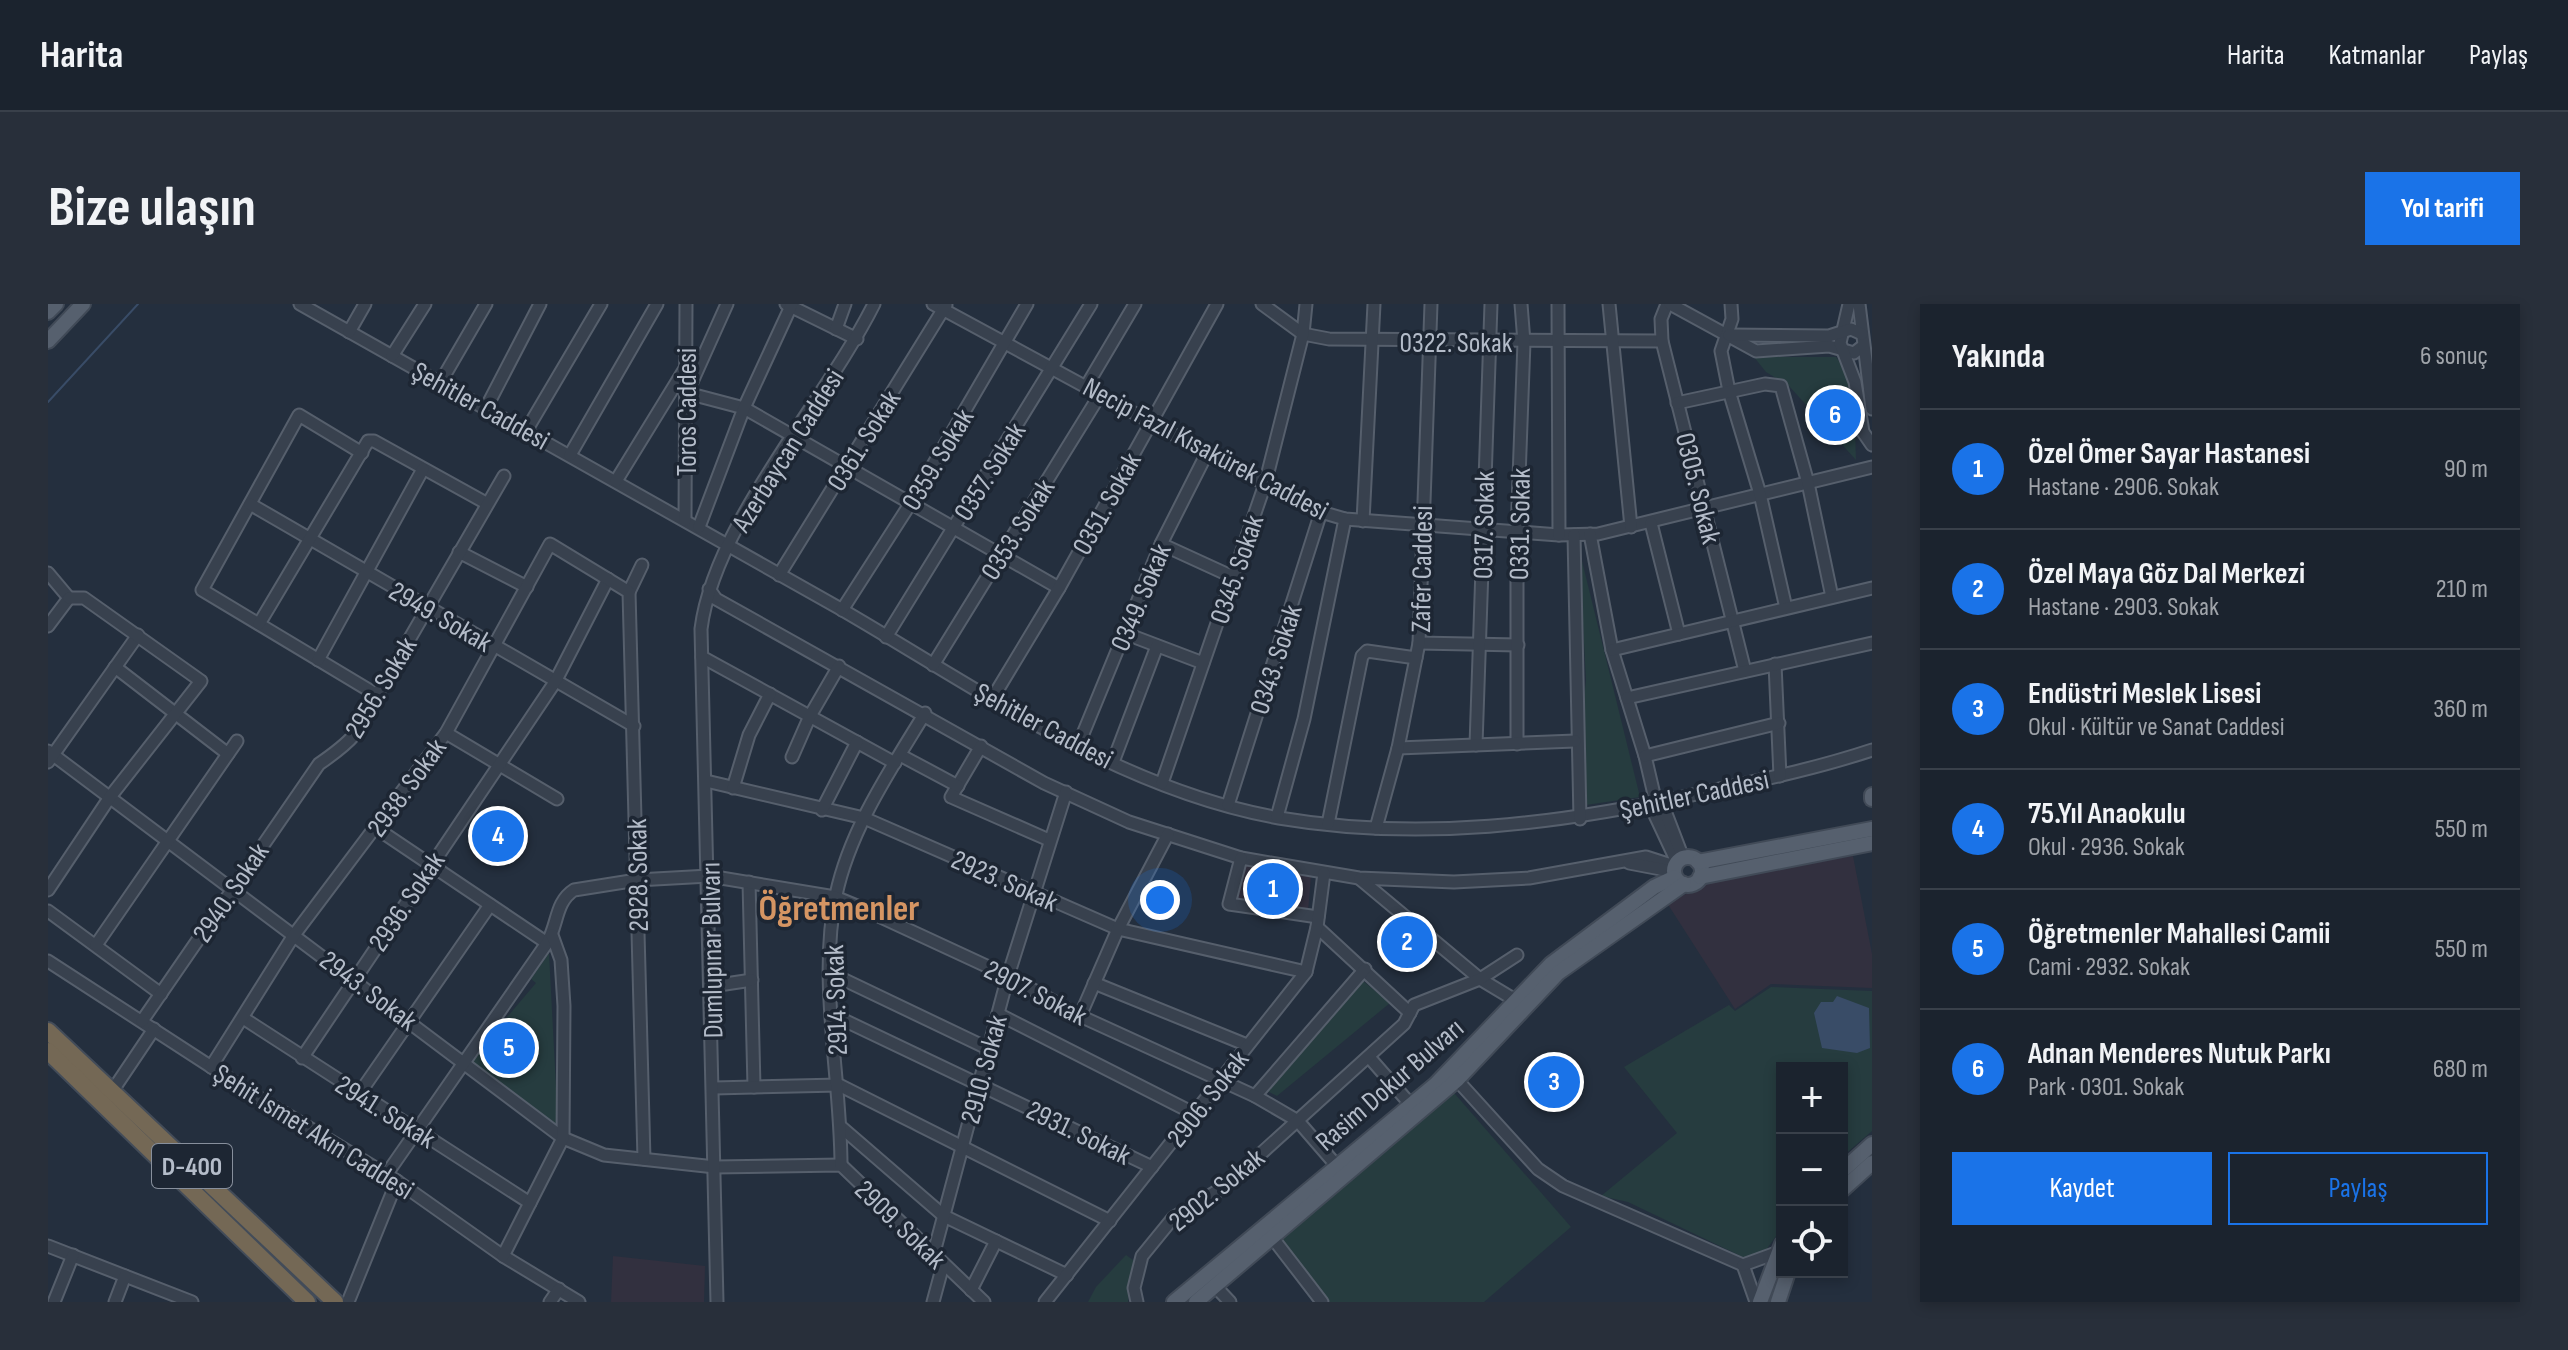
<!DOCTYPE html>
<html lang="tr">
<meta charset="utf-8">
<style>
:root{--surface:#1b232e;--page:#282f3a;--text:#f1f3f6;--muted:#a0a4aa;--line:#39404a;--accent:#1a73e8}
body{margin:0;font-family:"Sofia Sans Condensed",sans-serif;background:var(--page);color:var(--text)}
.controls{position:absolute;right:24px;bottom:24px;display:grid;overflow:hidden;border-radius:0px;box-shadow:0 4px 12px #0003}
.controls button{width:72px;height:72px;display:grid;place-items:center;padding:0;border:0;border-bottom:2px solid var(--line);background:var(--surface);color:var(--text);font:40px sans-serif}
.you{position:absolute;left:1112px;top:596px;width:28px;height:28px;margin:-20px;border:6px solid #fff;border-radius:50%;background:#1a73e8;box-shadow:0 0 0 12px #1a73e833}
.badge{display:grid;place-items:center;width:52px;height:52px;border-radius:50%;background:var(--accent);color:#fff;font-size:26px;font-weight:700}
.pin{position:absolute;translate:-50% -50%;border:4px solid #fff;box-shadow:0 2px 8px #0006}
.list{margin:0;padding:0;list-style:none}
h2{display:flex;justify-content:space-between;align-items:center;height:104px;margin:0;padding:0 32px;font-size:34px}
h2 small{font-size:26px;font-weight:400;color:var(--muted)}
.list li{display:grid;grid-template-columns:52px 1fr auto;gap:24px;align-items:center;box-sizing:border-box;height:120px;padding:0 32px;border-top:2px solid var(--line)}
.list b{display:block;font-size:30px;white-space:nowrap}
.list p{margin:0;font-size:26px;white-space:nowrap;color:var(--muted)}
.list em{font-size:26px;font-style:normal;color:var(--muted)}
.actions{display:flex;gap:16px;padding:24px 32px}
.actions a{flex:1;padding:18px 0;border:2px solid var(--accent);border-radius:0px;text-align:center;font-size:28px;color:var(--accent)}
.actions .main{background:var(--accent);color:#fff}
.icon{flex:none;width:44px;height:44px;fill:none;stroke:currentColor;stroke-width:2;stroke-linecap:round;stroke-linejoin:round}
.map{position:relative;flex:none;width:1824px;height:998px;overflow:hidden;border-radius:0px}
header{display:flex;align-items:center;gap:48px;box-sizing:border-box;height:112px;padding:0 40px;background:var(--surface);border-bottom:2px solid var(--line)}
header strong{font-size:38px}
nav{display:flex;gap:44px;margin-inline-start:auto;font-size:28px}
.intro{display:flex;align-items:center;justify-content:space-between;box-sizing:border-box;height:192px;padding:0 48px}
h1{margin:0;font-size:56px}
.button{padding:20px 36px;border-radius:0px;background:var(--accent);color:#fff;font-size:28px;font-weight:700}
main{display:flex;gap:48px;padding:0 48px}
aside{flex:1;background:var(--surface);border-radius:0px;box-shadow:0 4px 12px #0003}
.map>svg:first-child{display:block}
</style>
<header>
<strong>Harita</strong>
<nav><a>Harita</a><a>Katmanlar</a><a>Paylaş</a></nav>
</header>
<div class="intro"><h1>Bize ulaşın</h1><a class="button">Yol tarifi</a></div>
<main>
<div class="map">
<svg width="1824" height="998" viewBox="0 0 1824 998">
<rect width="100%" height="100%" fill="#242f3e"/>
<!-- medical -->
<g fill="#32303f">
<polygon points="1805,552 1824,650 1824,684 1723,680 1687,705 1619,599 1671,574"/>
<polygon points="1196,558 1263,572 1260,608 1185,598"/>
<polygon points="565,952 657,962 656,998 563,998"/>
</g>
<!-- green -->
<g fill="#263c3f">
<path d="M1706,53H1788C1808,78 1807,124 1808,156L1741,82L1718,68Z"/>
<polygon points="1531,245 1592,493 1538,501 1533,423 1538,376"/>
<polygon points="501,649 510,821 420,759 488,679 483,675"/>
<polygon points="1315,677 1342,699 1229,792 1217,786"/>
<polygon points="1723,683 1824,687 1824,827 1794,853 1794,764 1734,764 1734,924 1715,950 1699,955 1580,898 1553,892 1629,829 1576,763 1681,701 1687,707"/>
<polygon points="1402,790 1407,790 1523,923 1436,998 1282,998 1231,933"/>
<polygon points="1078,951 1089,959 1083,969 1080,998 1040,998 1048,983"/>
</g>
<!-- water -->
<polygon fill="#394c67" points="1789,692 1821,704 1822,744 1809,749 1774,744 1766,709 1773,698 1785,698"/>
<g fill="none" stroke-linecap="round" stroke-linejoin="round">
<!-- stream -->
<polyline stroke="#394c67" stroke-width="2" points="0,98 90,0"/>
<!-- minor casing -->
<g stroke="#565f6c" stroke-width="15">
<g id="minor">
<path d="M252,0C432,101 612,202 791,304C931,385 1069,485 1231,514C1372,538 1511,520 1649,490C1708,477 1767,465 1824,446"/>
<polyline points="679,0 639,89 696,104 1011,284"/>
<polyline points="738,0 809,35"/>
<polyline points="885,0 1217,180 1273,208 1297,215 1511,231 1550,230 1824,163"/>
<polyline points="1214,0 1255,30 1281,35 1614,37"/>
<polyline points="1510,0 1511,231"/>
<polyline points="1561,0 1583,223"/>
<polyline points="1619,0 1613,15 1614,37 1697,367"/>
<polyline points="1622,0 1708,47 1781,42 1806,49 1815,42"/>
<polyline points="1683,0 1684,15 1673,47 1681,87 1712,190 1738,304"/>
<polyline points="1801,0 1792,39 1807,78 1815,128 1824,141"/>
<polyline points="1811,0 1824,105"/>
<polyline points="788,25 797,0"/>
<polyline points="301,28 317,0"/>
<polyline points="1681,31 1781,32 1803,25 1814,30"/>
<polyline points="344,52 377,0"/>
<polyline points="392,79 438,0"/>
<polyline points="1039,81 1087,0"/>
<polyline points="1629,99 1717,80 1733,82 1760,179 1784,293"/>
<polyline points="438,104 492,0"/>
<polyline points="478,127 553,0"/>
<polyline points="314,149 251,111 154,286 329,391"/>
<polyline points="522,151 609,0"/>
<polyline points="568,177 638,63"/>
<polyline points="202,200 586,422"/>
<polyline points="637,216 638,0"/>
<polyline points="1315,217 1326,0"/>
<polyline points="1603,219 1631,330"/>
<polyline points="651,223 696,104 744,0"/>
<polyline points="1542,230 1564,346 1597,452 1608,499 1606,509 1629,558"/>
<polyline points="1526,231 1532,515"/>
<polyline points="1113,240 1185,273"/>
<polyline points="411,248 479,283"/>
<polyline points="0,269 21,294"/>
<polyline points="731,271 898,1"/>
<polyline points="661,285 668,295 996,479 1081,518 1193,554 1311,574 1406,578 1481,574 1598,553 1626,562"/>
<polyline points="581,288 594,261"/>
<polyline points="794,306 864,197 979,0"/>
<polyline points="211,320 320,137 326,137 438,199"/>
<polyline points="0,322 21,294"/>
<polyline points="1076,329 1155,359"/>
<polyline points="838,333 1043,0"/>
<polyline points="1371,339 1470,341"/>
<polyline points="1564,346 1824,284"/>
<polyline points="654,353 847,459"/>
<polyline points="270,356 375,165"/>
<polyline points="1727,360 1732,472"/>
<polyline points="885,361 1053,89"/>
<polyline points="67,363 180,450"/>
<polyline points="1579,394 1824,339"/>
<polyline points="944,395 1011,284 1169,0"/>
<polyline points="398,429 509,495"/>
<polyline points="1469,440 1469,228 1476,38 1473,0"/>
<polyline points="1428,441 1443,0"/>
<polyline points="933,442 903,493 1001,536"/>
<polyline points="1030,442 1113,240 1160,147"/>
<polyline points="1350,444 1527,437"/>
<polyline points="0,447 515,834 556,851 667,863 793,861 936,998"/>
<polyline points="852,451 910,482"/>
<polyline points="1597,452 1731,419"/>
<polyline points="744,453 762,412 791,362"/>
<polyline points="0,458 90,331"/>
<polyline points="1065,458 1109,342"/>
<polyline points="658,477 816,514 1070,625 1258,668"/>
<polyline points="1114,479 1217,180 1255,30 1258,0"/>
<polyline points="685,484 701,431 722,390"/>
<polyline points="1608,499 1617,507 1635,554"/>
<polyline points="1180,501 1273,208"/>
<polyline points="774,506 809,438"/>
<polyline points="1229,513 1256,415 1297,215"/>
<polyline points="1280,520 1314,352 1319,347 1368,354"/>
<polyline points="328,524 499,639"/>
<polyline points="1328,524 1350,444 1371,339 1383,0"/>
<polyline points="1193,554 1181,600 1270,613"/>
<polyline points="1581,559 1623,567"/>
<polyline points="1312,575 1432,675 1467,696"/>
<polyline points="701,578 706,783"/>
<polyline points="0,586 62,493 153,377 36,294 21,294"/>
<polyline points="0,607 113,690"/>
<polyline points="1269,623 1362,709"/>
<polyline points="48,641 189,437"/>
<polyline points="0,657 208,792 349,877 455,952 531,998"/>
<polyline points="782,669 941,745"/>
<polyline points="1046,679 1199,741"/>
<polyline points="664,682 704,676"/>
<polyline points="783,710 1104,863"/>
<polyline points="950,710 1147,810"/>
<polyline points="1032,712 1070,625 1120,530"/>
<polyline points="195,714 482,899"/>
<path d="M94,717L271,460C303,438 314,427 329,391L456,172"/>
<polyline points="1321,753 1363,801"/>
<polyline points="254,754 507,378 560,275"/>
<polyline points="163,763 246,631 398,429 502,240 581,288 596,855"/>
<polyline points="1409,776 1490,865 1515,882 1695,961"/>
<polyline points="666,784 791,781 1062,917"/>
<polyline points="65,786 106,725"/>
<polyline points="311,790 442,601"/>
<polyline points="1207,792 1317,665"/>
<polyline points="793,823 896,912 1019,971"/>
<path d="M793,861C793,774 770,676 788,591C802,525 843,465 877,409"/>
<path d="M338,871L499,639C510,621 507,598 526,586L589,576L661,572L787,593L809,602L960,672L1032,712L1207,792L1250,817L1288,861"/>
<polyline points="1224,933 1274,998"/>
<polyline points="0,942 144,998"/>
<polyline points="455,952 515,834 516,702 513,656 504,631"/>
<polyline points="885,952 960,672 1018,488"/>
<polyline points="1695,961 1708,998"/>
<polyline points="1695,961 1728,949"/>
<polyline points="1167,982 1182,998"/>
<polyline points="923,986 948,937"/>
<polyline points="6,998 25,951"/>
<polyline points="67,998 77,972"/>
<polyline points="300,998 349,877"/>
<polyline points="502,998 511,985"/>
<path d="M669,998L653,325C666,220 777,98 826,0"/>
<polyline points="885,998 895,961"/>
<polyline points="997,998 1258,668 1269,623 1276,569"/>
<polyline points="1089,998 1086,984 1094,952 1125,914 1176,883 1356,720 1366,701 1432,675 1469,651"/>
</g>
</g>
<!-- major casing -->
<g stroke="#414a57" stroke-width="18">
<g id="major">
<polyline points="0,8 8,0"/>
<polyline points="0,37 35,0"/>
<polyline points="1824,491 1824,495"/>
<circle cx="1640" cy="567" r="14"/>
<polyline points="1650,558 1824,525"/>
<polyline points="1652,573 1824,539"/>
<polyline points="1794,867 1824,840"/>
<polyline points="1794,886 1824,859"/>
<polyline points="1126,998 1387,781 1503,660 1606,583 1627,573"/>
<polyline points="1148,998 1409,776 1510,669 1636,580"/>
<polyline points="1712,998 1734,940"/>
<polyline points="1730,998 1740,968"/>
</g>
</g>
<!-- highway casing -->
<g stroke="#434c59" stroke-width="20">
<g id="highway">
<polyline points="0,727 287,998"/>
<polyline points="0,747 259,998"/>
</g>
</g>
<!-- minor -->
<use href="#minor" stroke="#38414e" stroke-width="11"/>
<!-- major -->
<use href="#major" stroke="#56606e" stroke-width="14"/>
<!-- highway -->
<use href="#highway" stroke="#746855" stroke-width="16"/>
</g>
<g text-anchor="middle" stroke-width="7" stroke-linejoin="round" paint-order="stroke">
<!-- shield labels -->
<rect fill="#1d2633" stroke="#878f9c" stroke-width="2" x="104" y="840" width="80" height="44" rx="6"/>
<g font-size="26" font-weight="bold" fill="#b4bcc9">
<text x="144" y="871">D-400</text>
</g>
<!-- street labels -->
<g font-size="28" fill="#b4bcc9" stroke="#1d2633">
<text x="1408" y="48">0322. Sokak</text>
<text transform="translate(433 101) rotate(29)" y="10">Şehitler Caddesi</text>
<text transform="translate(638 108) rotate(-90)" y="10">Toros Caddesi</text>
<text transform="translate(815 136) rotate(-58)" y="10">0361. Sokak</text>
<text transform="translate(1158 144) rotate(28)" y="10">Necip Fazıl Kısakürek Caddesi</text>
<text transform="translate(739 146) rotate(-58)" y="10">Azerbaycan Caddesi</text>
<text transform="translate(889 155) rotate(-59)" y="10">0359. Sokak</text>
<text transform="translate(941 167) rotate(-58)" y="10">0357. Sokak</text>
<text transform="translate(1651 184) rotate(76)" y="10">0305. Sokak</text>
<text transform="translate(1058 199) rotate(-61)" y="10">0351. Sokak</text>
<text transform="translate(1471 220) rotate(-89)" y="10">0331. Sokak</text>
<text transform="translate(1435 221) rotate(-89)" y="10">0317. Sokak</text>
<text transform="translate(969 225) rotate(-58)" y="10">0353. Sokak</text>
<text transform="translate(1188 265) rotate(-71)" y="10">0345. Sokak</text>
<text transform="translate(1373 265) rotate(-89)" y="10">Zafer Caddesi</text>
<text transform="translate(1092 293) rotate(-67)" y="10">0349. Sokak</text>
<text transform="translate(393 312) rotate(30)" y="10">2949. Sokak</text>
<text transform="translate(1227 355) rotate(-72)" y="10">0343. Sokak</text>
<text transform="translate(332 383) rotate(-59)" y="10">2956. Sokak</text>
<text transform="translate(996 421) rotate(28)" y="10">Şehitler Caddesi</text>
<text transform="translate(358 483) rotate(-54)" y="10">2938. Sokak</text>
<text transform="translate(1646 490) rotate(-12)" y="10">Şehitler Caddesi</text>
<text transform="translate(589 571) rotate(-91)" y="10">2928. Sokak</text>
<text transform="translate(957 576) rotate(24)" y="10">2923. Sokak</text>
<text transform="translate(182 588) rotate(-56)" y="10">2940. Sokak</text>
<text transform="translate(358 597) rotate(-56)" y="10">2936. Sokak</text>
<text transform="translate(663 646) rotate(-91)" y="10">Dumlupınar Bulvarı</text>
<text transform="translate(321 686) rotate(37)" y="10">2943. Sokak</text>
<text transform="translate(988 688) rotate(27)" y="10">2907. Sokak</text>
<text transform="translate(787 696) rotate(-92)" y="10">2914. Sokak</text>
<text transform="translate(935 765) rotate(-75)" y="10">2910. Sokak</text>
<text transform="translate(1341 780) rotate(-41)" y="10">Rasim Dokur Bulvarı</text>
<text transform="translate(1159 794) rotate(-52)" y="10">2906. Sokak</text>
<text transform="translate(338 807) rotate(32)" y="10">2941. Sokak</text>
<text transform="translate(266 827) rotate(32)" y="10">Şehit İsmet Akın Caddesi</text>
<text transform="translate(1031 828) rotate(26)" y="10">2931. Sokak</text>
<text transform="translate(1168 885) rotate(-39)" y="10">2902. Sokak</text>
<text transform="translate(853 920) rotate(44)" y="10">2909. Sokak</text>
</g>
<!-- district labels -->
<g font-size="36" font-weight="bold" fill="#d59563" stroke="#1d2633">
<text x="791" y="616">Öğretmenler</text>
</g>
</g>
</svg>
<div class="controls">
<button>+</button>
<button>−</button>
<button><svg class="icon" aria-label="locate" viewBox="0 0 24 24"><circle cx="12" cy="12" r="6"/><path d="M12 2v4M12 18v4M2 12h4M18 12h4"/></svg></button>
</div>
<div class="you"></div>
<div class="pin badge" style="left:1225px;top:585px">1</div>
<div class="pin badge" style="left:1359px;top:638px">2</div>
<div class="pin badge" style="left:1506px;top:778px">3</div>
<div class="pin badge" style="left:450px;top:532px">4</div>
<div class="pin badge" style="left:461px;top:744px">5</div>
<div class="pin badge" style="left:1787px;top:111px">6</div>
</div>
<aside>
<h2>Yakında<small>6 sonuç</small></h2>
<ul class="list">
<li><span class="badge">1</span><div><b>Özel Ömer Sayar Hastanesi</b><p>Hastane · 2906. Sokak</p></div><em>90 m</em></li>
<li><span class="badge">2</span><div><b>Özel Maya Göz Dal Merkezi</b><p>Hastane · 2903. Sokak</p></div><em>210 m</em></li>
<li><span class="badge">3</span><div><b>Endüstri Meslek Lisesi</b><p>Okul · Kültür ve Sanat Caddesi</p></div><em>360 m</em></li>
<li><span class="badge">4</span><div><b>75.Yıl Anaokulu</b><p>Okul · 2936. Sokak</p></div><em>550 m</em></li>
<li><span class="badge">5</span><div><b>Öğretmenler Mahallesi Camii</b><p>Cami · 2932. Sokak</p></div><em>550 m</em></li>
<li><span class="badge">6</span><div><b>Adnan Menderes Nutuk Parkı</b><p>Park · 0301. Sokak</p></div><em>680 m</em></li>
</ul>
<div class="actions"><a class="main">Kaydet</a><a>Paylaş</a></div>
</aside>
</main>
